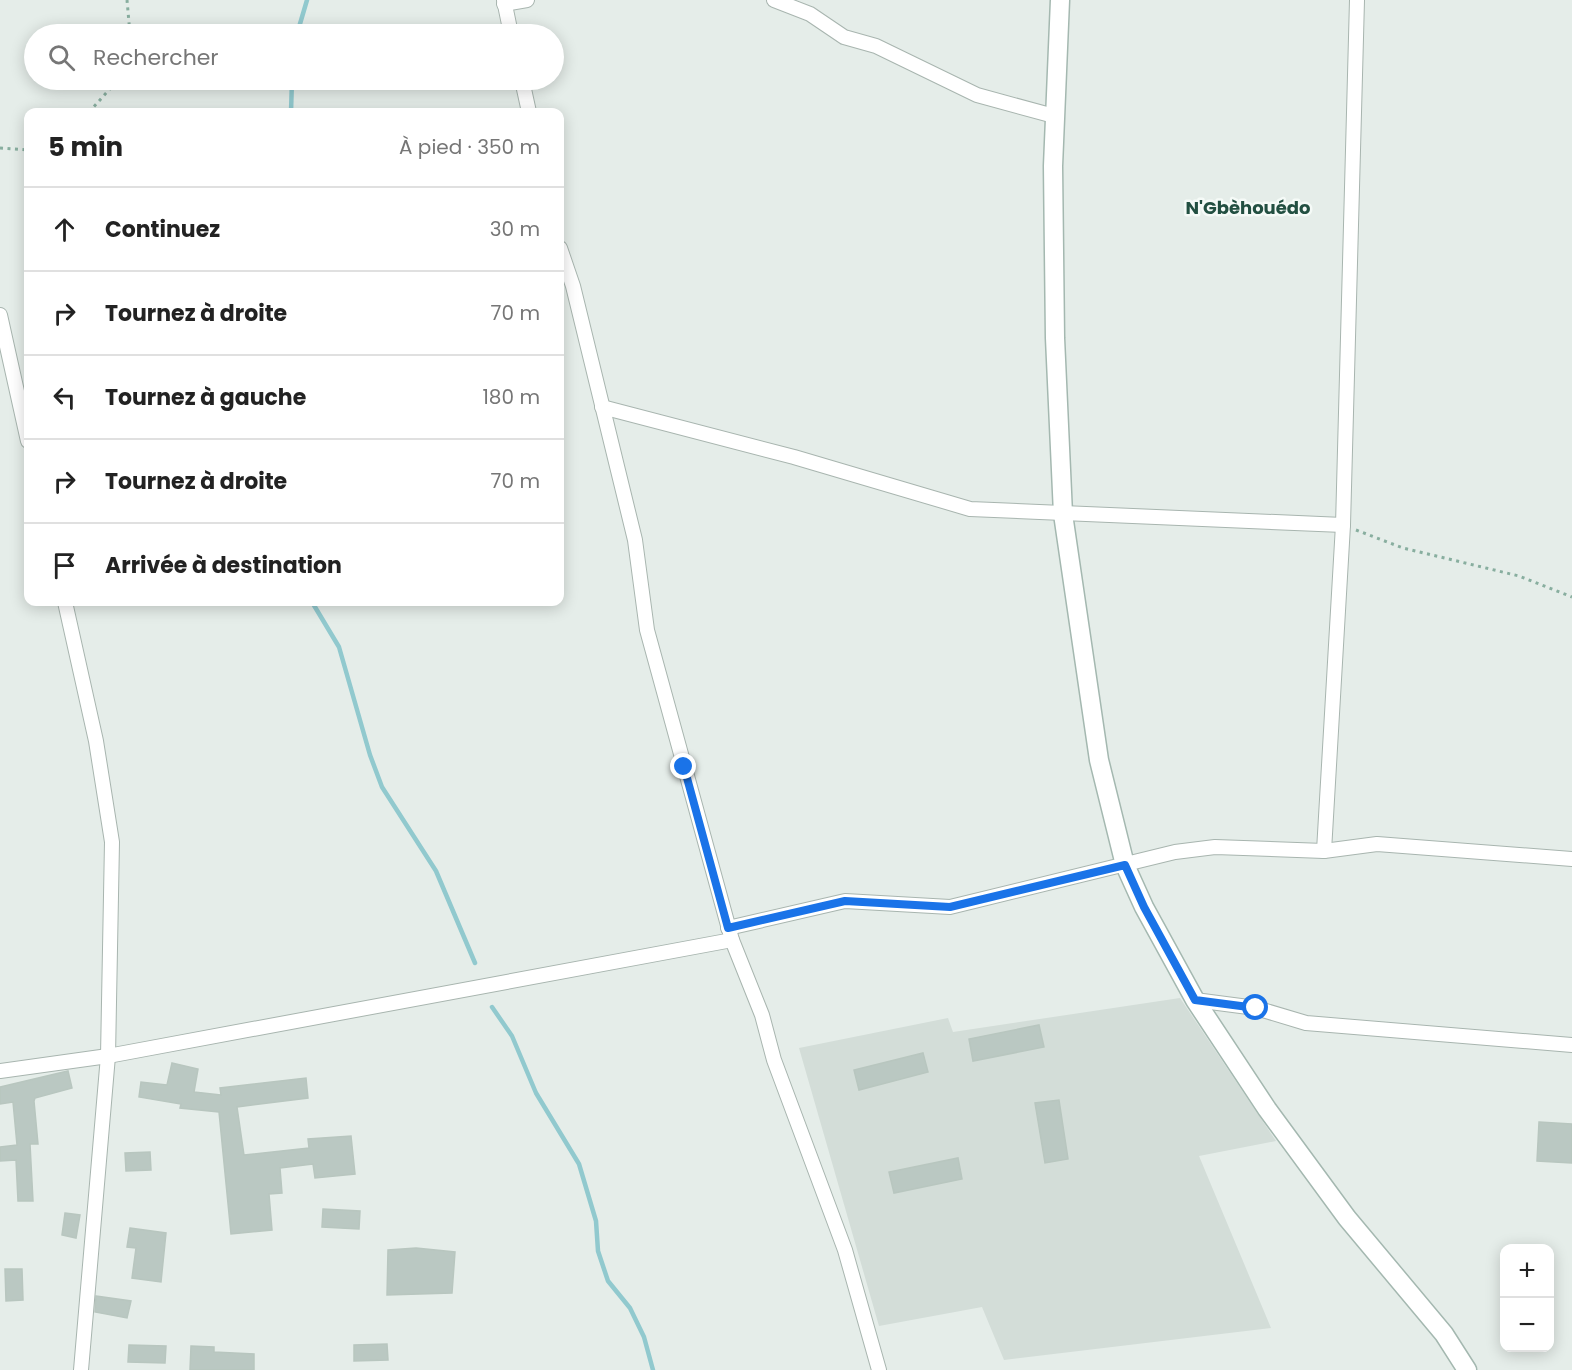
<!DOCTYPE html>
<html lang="fr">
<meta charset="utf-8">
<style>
:root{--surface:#fff;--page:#f6f6f6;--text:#222;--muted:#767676;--line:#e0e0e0}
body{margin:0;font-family:Poppins,sans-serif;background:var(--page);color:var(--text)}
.controls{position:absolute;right:18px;bottom:18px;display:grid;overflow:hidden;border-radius:12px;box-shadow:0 3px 15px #0003}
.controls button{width:54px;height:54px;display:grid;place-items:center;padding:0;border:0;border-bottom:2px solid var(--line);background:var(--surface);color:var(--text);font:30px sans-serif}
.stop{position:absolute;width:18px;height:18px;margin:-14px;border:4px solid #1a73e8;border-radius:50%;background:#fff}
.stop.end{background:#1a73e8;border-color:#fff;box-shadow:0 2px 6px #0008}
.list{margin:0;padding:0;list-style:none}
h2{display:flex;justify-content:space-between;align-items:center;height:78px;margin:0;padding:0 24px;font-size:26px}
h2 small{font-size:20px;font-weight:400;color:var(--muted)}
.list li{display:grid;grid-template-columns:39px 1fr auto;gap:18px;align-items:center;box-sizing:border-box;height:84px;padding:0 24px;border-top:2px solid var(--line)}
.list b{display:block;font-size:22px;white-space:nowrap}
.list em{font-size:20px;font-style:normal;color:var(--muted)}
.icon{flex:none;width:33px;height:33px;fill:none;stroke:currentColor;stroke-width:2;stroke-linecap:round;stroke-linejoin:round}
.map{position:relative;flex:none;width:1572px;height:1370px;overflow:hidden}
.search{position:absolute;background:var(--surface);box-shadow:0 3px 15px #0003;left:24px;top:24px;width:540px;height:66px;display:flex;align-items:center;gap:15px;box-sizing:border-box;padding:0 21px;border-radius:33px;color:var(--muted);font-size:22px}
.panel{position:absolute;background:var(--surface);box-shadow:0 3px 15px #0003;left:24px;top:108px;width:540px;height:498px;border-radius:12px}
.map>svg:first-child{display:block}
</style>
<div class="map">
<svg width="1572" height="1370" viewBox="0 0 1572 1370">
<rect width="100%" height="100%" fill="#e5ede9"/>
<!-- built -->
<polygon fill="#d3ddd8" points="1180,998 1276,1141 1199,1156 1271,1328 1004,1360 982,1307 879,1326 799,1048 948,1018 953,1032"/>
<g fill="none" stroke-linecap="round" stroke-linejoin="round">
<!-- stream -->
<g stroke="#91c9ce" stroke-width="4.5">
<polyline points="297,34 307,0"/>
<polyline points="291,112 292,80"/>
<polyline points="312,602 339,647 370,755 382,787 436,871 475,963"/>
<polyline points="492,1007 512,1036 536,1093 579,1164 596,1221 598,1251 608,1281 630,1308 644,1337 653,1370"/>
</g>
</g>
<!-- building -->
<g fill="#bac8c2" stroke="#b8c6bf" stroke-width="1.5">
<polygon points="1039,1025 1044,1047 973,1061 969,1039"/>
<polygon points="923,1053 928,1072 859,1090 854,1070"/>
<polygon points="172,1063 198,1069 194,1092 221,1095 220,1088 306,1078 308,1098 237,1107 244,1155 309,1148 308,1139 351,1136 355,1174 315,1178 313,1164 280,1168 282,1193 269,1194 272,1230 231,1234 219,1112 180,1108 181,1104 139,1097 141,1082 167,1085"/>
<polygon points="68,1071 72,1088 35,1098 34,1101 38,1144 30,1144 33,1201 18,1201 16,1160 0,1161 0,1147 17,1145 13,1102 0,1104 0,1087"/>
<polygon points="1059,1100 1068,1159 1045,1163 1035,1103"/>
<polygon points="1539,1122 1572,1124 1572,1163 1537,1161"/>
<polygon points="150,1152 151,1170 126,1171 125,1153"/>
<polygon points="958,1158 962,1179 894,1193 889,1172"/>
<polygon points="323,1209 360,1211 359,1229 322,1227"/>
<polygon points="65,1213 80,1215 76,1238 62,1235"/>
<polygon points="130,1228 166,1233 161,1282 132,1278 136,1248 127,1247"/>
<polygon points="416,1248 455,1252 452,1293 387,1295 388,1250"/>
<polygon points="5,1269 22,1269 23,1300 6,1301"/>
<polygon points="96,1296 131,1301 127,1318 95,1312"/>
<polygon points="387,1344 388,1360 354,1361 354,1345"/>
<polygon points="129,1345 166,1346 165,1363 128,1362"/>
<polygon points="191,1346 214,1347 214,1352 254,1354 254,1370 190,1370"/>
</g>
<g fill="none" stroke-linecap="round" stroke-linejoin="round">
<!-- street casing -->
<g stroke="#a8b5af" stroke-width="16">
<g id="street">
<polyline points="504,0 511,34"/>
<polyline points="774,0 810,14 844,37 876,46 977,95 1054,116"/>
<polyline points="504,4 527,0"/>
<polyline points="522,80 529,112"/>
<polyline points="560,248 573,286 635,540 647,630 732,940 762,1015 774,1060 845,1250 879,1370"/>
<polyline points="0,315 28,441"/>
<polyline points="602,407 794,457 970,509 1343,525"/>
<polyline points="65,602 96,741 112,842 108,1056 81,1370"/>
<polyline points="1324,851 1343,525 1357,0"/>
<polyline points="728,928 845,901 950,907 1175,852 1215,847 1324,851 1377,844 1572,859"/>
<polyline points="1195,1000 1256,1008 1306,1023 1572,1045"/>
<polyline points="0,1071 108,1056 732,940"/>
</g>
</g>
<!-- secondary casing -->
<g stroke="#a4b8b0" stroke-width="21">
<polyline id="secondary" points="1060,0 1053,166 1055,338 1063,514 1099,760 1125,865 1144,907 1195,1000 1267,1109 1347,1218 1444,1334 1467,1370"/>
</g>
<!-- path -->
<g stroke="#88ae9f" stroke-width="3" stroke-dasharray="3 4.5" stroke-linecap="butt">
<polyline points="127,0 130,34"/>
<polyline points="89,112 118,80"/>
<polyline points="0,148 28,150"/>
<polyline points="1356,530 1403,548 1519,576 1572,597"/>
</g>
<!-- street -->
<use href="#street" stroke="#fff" stroke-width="14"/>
<!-- secondary -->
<use href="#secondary" stroke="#fff" stroke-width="18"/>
</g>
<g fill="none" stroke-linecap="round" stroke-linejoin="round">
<!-- route -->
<polyline stroke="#1a73e8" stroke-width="8" points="684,767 728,928 845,901 950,907 1125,865 1144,907 1195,1000 1256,1008"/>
</g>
<g text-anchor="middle" stroke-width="5" stroke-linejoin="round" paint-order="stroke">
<!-- quarter labels -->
<g font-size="18" font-weight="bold" fill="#224f41" stroke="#f5faf7">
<text x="1248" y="214">N'Gbèhouédo</text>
</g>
</g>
</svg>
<div class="controls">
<button>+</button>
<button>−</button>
</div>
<div class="stop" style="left:1256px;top:1008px"></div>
<div class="stop end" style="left:684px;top:767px"></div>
<div class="search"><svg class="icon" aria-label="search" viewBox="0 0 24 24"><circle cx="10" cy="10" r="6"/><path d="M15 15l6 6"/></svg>Rechercher</div>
<section class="panel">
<h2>5 min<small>À pied · 350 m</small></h2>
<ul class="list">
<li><svg class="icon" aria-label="ahead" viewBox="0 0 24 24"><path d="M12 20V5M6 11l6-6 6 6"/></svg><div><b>Continuez</b></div><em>30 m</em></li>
<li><svg class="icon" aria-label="right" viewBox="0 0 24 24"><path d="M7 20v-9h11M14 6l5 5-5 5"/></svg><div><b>Tournez à droite</b></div><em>70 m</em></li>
<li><svg class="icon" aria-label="left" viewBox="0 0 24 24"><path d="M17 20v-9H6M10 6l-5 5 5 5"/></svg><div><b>Tournez à gauche</b></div><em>180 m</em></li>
<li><svg class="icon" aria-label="right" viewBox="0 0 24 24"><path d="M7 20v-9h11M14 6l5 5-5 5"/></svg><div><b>Tournez à droite</b></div><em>70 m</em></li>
<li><svg class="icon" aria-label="arrive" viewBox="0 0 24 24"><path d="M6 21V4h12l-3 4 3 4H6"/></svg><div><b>Arrivée à destination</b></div></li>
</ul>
</section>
</div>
